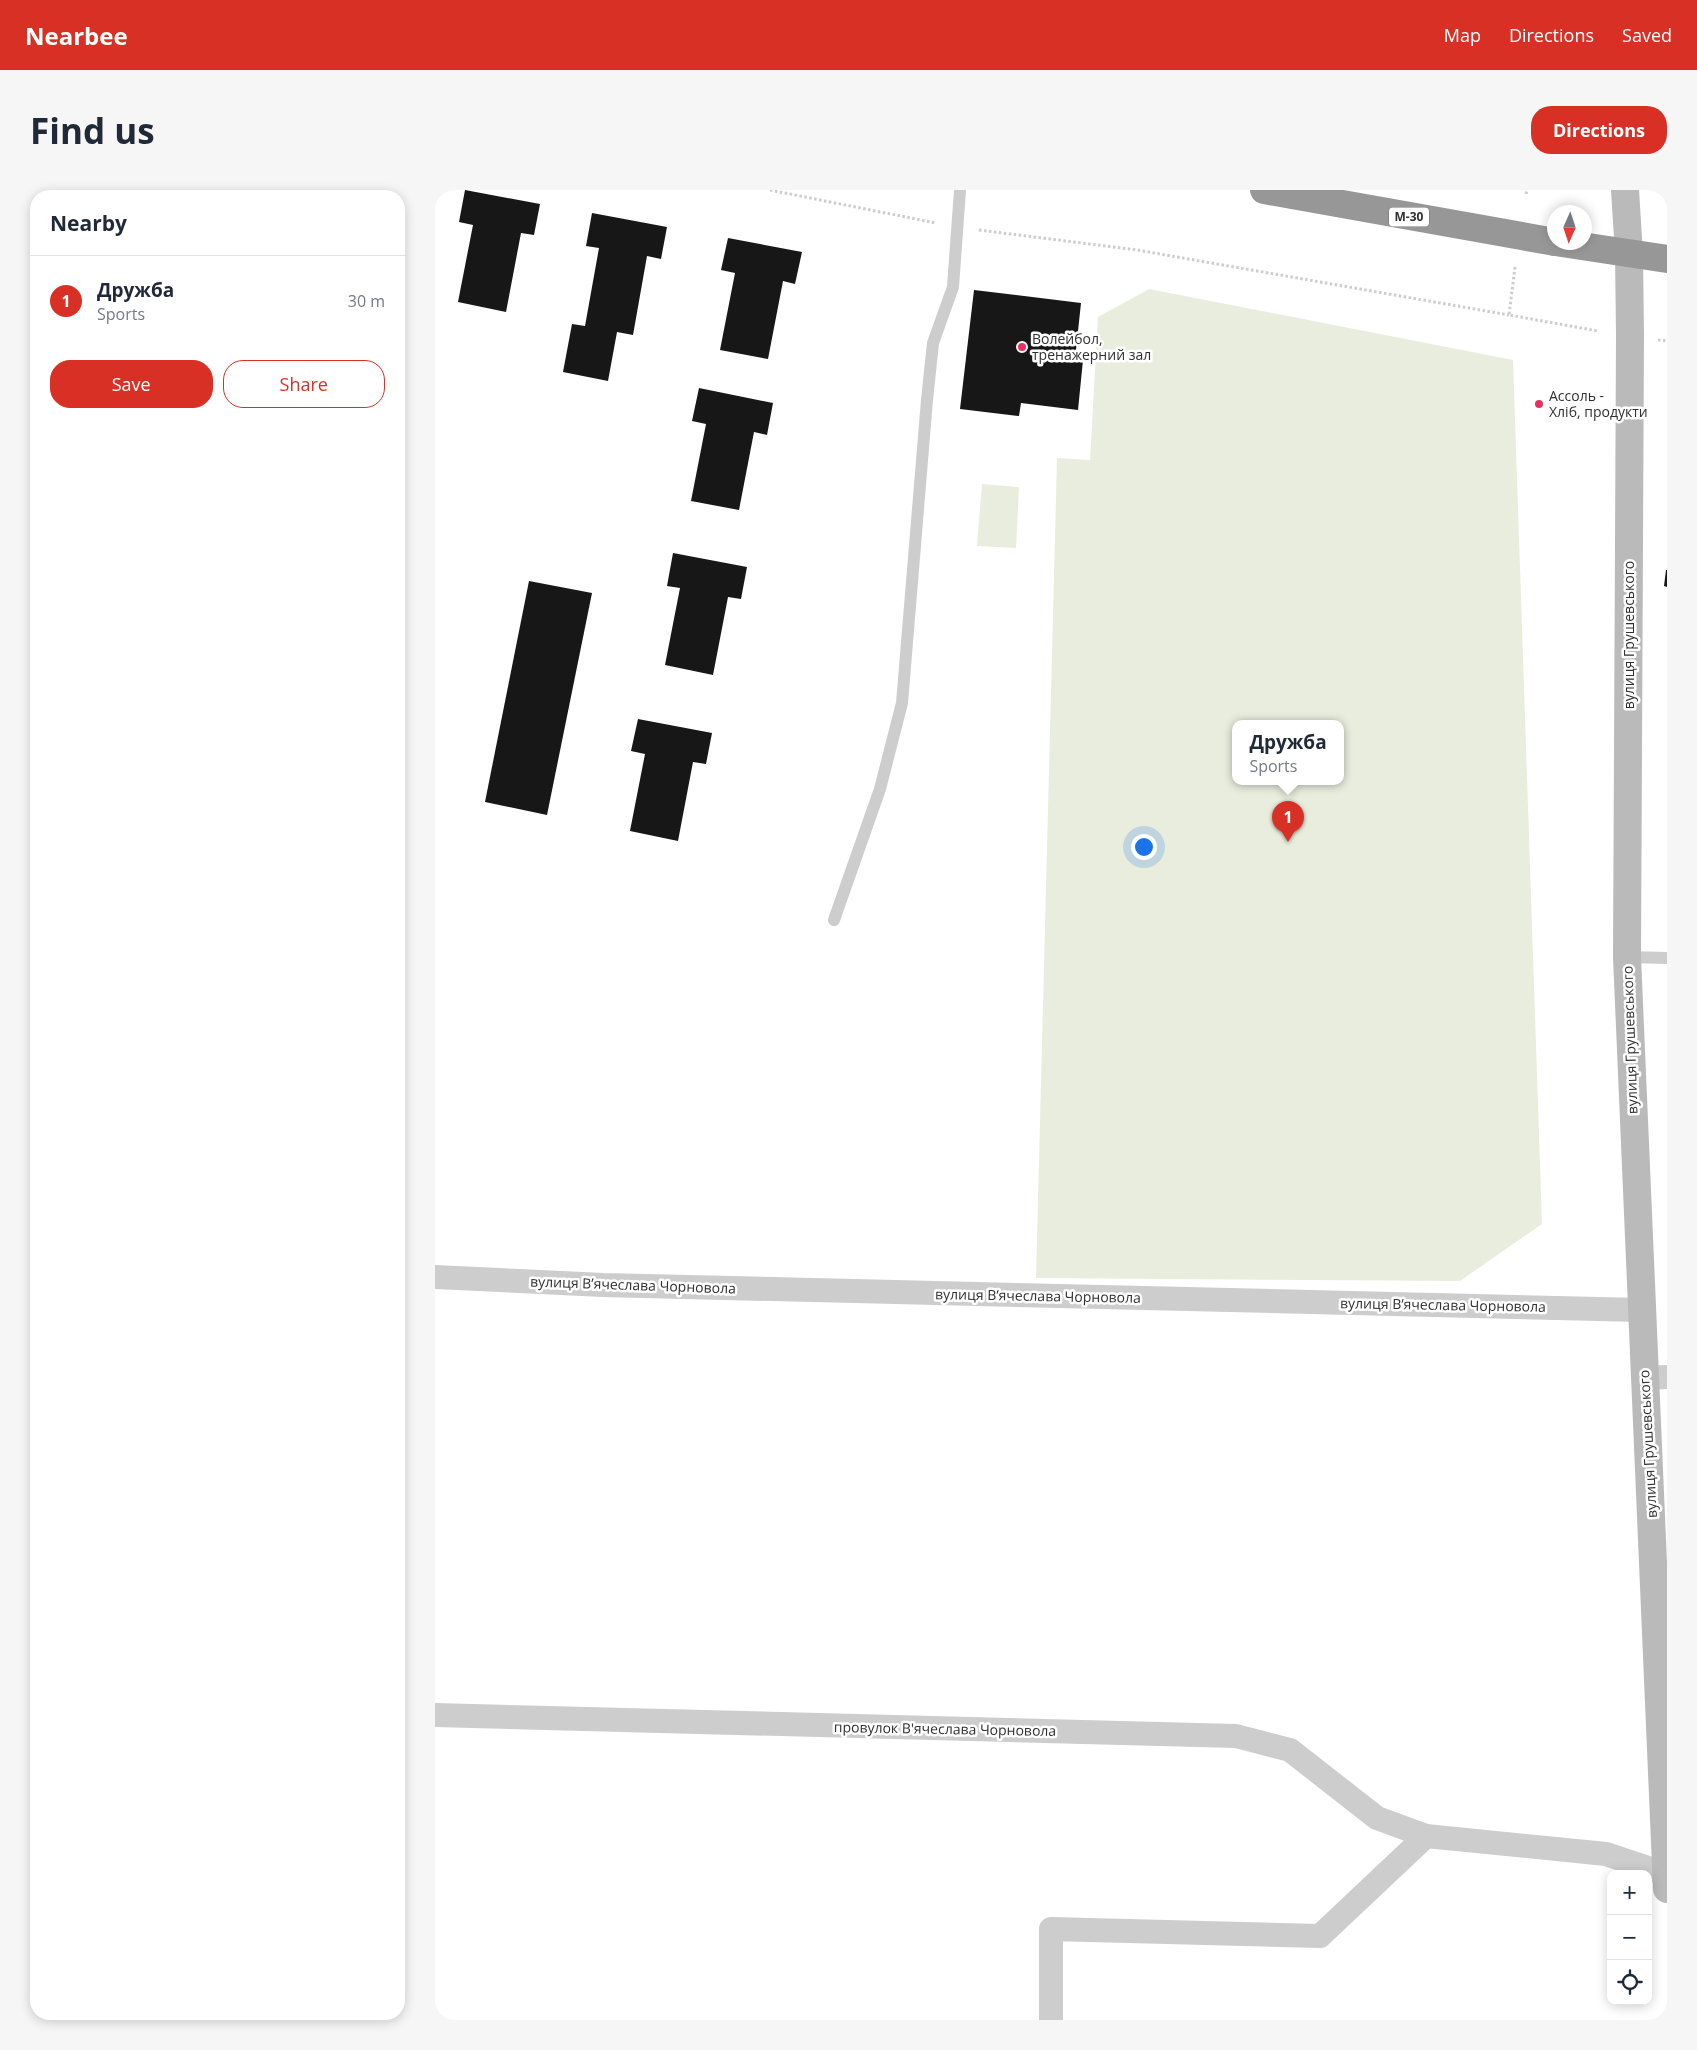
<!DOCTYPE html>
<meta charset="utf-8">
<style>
:root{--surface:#fff;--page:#f6f6f7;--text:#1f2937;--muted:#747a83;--line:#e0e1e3;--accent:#d93025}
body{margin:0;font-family:"Open Sans",sans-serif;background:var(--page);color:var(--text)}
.controls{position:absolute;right:15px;bottom:15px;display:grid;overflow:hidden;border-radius:10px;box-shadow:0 2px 12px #0003}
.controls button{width:45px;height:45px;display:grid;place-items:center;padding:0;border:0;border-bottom:1px solid var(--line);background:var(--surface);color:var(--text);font:25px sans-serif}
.compass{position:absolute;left:1112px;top:15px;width:45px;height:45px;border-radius:50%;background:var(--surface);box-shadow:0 2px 12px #0003;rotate:183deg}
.you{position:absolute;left:708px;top:656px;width:18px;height:18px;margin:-12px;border:4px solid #fff;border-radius:50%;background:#1a73e8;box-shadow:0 0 0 8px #1a73e833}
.badge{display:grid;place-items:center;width:32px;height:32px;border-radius:50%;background:var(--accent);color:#fff;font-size:16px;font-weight:700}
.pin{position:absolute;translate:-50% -41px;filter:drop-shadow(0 1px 2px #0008)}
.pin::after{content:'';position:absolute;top:26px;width:18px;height:15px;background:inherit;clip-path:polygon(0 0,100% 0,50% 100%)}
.popup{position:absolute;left:797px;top:530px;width:112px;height:65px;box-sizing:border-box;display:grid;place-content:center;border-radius:10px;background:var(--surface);filter:drop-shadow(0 1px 4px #0005);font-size:16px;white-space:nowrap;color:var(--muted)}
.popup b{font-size:19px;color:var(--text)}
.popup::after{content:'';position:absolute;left:50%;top:100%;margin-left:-10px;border:10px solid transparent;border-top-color:var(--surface)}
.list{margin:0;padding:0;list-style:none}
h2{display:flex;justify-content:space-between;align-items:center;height:65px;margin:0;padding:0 20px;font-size:21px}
h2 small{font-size:16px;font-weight:400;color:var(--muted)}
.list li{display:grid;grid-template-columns:32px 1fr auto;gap:15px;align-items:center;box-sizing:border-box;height:90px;padding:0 20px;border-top:1px solid var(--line)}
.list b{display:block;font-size:19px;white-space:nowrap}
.list p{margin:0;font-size:16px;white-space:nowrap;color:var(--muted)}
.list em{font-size:16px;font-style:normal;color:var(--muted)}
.actions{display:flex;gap:10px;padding:15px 20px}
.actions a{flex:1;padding:11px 0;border:1px solid var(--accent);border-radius:20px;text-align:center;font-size:18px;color:var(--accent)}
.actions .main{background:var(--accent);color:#fff}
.icon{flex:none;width:28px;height:28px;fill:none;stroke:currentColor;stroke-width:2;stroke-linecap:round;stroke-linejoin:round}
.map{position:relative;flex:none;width:1232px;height:1830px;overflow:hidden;border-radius:20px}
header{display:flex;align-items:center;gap:30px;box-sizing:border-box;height:70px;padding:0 25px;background:var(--accent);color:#fff}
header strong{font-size:24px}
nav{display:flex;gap:28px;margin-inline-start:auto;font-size:18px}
.intro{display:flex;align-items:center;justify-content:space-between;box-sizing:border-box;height:120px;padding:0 30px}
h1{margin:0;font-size:35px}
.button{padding:12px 22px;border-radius:20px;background:var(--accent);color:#fff;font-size:18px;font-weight:700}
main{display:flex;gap:30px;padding:0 30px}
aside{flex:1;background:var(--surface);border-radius:20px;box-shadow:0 2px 12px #0003}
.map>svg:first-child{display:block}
</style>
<header>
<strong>Nearbee</strong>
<nav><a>Map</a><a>Directions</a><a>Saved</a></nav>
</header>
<div class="intro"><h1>Find us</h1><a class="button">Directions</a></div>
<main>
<aside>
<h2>Nearby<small></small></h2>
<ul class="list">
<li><span class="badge">1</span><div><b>Дружба</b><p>Sports</p></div><em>30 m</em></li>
</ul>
<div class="actions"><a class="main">Save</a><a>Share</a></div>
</aside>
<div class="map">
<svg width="1232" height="1830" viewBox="0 0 1232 1830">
<rect width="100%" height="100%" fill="#fff"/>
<!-- green -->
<g fill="#e9edde" fill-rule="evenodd">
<path d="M714,99L1078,170L1107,1034L1025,1091L601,1088L622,268L655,270L663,127ZM906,533V591H800V533Z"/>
<polygon points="547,294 584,297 581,358 542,356"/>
</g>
<!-- building -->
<g fill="#171717">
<polygon points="30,0 105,14 99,45 86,43 71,122 23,112 38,35 24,32"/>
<polygon points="157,23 232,37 226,69 212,66 198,145 182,142 173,191 128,182 137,134 150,136 164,58 151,56"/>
<polygon points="293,48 367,62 360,94 348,91 333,169 285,160 300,83 286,80"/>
<polygon points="539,100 646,113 640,169 648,170 643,220 586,213 584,226 525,219"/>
<polygon points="264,198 338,213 332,245 319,242 304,320 256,311 271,234 257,231"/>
<polygon points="238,363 312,377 306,409 293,407 278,485 230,475 245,398 232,396"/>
<polygon points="1231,380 1232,380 1232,397 1229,396"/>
<polygon points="94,391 157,403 112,625 50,612"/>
<polygon points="203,529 277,543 271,574 258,572 243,651 195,641 210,564 196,561"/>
</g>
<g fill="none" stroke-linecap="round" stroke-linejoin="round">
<!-- path -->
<g stroke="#cdcdcd" stroke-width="3" stroke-dasharray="2.5 2.5" stroke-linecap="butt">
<polyline points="335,0 501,33"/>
<polyline points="1091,4 1092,0"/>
<polyline points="544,40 702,60 1074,125"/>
<polyline points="1080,77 1074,125 1163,141"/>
<polyline points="1223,150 1232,151"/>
</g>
<!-- lane -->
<g stroke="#cdcdcd" stroke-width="12">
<polyline points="399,730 445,599 467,513 492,210 498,153 518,97 525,0"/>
<polyline points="1192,767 1232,768"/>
</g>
<!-- street -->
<g stroke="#cdcdcd" stroke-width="24">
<polyline points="0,1087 168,1095 1206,1120"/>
<polyline points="1210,1188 1232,1187"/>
<polyline points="0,1525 801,1546 855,1560 942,1628 991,1646 1171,1664 1231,1684"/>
<polyline points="616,1830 616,1739 885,1746 991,1646"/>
</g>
<!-- secondary -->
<polyline stroke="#bababa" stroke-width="28" points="1190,0 1194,64 1195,145 1192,767 1232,1699"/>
<!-- highway -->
<g stroke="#979797" stroke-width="28">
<polyline points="829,0 1120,52"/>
<polyline points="1120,52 1232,69"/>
</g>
</g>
<!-- markers -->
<g fill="#e73261" stroke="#fff" stroke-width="2">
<circle cx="587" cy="157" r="5"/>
<circle cx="1104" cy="214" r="5"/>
</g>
<g text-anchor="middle" stroke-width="5" stroke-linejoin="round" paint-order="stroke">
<!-- shield labels -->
<rect fill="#fff" stroke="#6e6e6e" stroke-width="1" x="954" y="17.5" width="40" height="19" rx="4"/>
<g font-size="12" font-weight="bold" fill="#303030">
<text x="974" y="31">М-30</text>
</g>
<!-- poi labels -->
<g font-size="14" fill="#303030" stroke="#fff" text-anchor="start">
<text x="597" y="154">Волейбол,<tspan x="597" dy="16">тренажерний зал</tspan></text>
<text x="1114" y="211">Ассоль -<tspan x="1114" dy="16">Хліб, продукти</tspan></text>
</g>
<!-- street labels -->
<g font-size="14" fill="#303030" stroke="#fff">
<text transform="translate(1194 445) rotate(-90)" y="5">вулиця Грушевського</text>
<text transform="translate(1195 850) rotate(-92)" y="5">вулиця Грушевського</text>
<text transform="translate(198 1095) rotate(2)" y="5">вулиця Вʼячеслава Чорновола</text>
<text transform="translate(603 1106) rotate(1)" y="5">вулиця Вʼячеслава Чорновола</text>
<text transform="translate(1008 1115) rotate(1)" y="5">вулиця Вʼячеслава Чорновола</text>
<text transform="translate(1213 1254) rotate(-93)" y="5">вулиця Грушевського</text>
<text transform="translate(510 1539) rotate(1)" y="5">провулок В'ячеслава Чорновола</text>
</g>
</g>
</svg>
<div class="controls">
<button>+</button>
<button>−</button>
<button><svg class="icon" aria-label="locate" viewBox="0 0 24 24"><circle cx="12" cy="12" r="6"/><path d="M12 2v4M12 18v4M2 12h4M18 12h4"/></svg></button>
</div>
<svg class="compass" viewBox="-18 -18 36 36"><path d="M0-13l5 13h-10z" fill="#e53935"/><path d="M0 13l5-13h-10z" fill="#747a83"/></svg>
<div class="you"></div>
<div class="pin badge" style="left:853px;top:652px">1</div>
<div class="popup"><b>Дружба</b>Sports</div>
</div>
</main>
